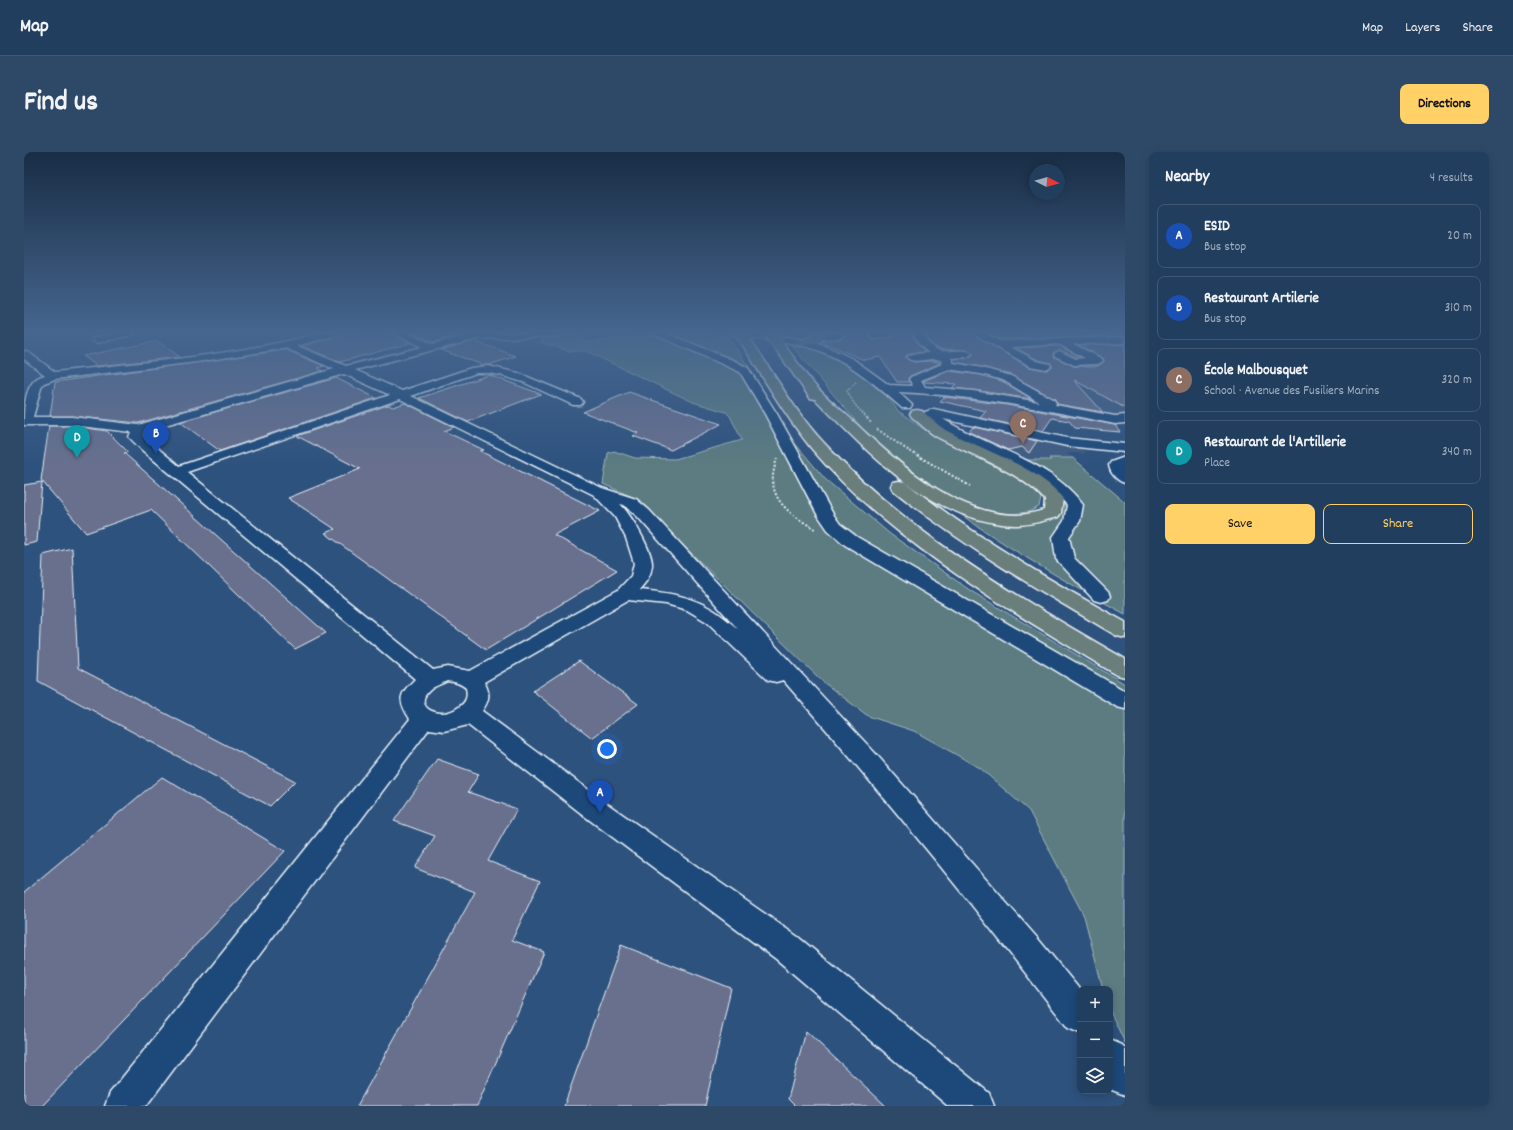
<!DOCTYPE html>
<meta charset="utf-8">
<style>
:root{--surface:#223e5e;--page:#2e4967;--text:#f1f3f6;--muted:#a2aebc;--line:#3f5773;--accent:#ffd166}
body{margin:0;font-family:Dekko,sans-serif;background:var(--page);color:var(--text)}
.controls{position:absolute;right:12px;bottom:12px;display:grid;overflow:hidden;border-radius:8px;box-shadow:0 2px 10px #0003}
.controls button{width:36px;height:36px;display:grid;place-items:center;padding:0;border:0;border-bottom:1px solid var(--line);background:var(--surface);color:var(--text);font:20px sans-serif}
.compass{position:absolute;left:1005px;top:12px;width:36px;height:36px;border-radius:50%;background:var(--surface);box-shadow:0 2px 10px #0003;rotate:96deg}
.you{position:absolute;left:583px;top:597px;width:14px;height:14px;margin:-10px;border:3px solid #fff;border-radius:50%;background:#1a73e8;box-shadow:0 0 0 6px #1a73e833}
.badge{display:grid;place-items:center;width:26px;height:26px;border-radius:50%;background:var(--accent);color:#fff;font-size:13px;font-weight:700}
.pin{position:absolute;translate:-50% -33px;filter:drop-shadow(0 1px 2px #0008)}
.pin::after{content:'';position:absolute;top:21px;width:14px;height:12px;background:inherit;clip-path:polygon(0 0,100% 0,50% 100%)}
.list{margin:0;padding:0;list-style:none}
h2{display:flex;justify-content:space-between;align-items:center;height:52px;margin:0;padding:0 16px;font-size:17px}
h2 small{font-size:13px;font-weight:400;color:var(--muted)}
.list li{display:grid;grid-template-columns:26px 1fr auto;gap:12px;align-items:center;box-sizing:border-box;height:64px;margin:0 8px 8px;padding:0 8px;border:1px solid var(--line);border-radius:8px}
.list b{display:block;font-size:15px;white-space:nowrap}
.list p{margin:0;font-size:13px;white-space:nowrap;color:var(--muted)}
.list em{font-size:13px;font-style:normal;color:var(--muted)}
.actions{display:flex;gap:8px;padding:12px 16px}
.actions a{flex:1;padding:9px 0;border:1px solid var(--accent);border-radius:8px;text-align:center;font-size:14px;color:var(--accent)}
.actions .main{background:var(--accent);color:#111}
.icon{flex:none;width:22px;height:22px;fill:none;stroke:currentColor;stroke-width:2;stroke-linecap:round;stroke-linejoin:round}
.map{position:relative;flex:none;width:1101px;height:954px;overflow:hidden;border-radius:8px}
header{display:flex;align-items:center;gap:24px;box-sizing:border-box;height:56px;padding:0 20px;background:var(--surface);border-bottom:1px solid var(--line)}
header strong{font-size:19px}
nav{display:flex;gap:22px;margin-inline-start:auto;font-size:14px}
.intro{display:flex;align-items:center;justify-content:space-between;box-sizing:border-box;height:96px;padding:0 24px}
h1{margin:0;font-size:28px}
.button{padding:10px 18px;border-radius:8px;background:var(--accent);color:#111;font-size:14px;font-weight:700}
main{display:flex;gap:24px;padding:0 24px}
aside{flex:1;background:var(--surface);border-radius:8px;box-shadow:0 2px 10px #0003}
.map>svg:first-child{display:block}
</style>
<header>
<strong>Map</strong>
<nav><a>Map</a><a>Layers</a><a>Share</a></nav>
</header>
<div class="intro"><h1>Find us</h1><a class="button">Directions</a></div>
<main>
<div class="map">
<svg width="1101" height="954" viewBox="0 0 1101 954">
<rect width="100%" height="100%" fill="#2e527e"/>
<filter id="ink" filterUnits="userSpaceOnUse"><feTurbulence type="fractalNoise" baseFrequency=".025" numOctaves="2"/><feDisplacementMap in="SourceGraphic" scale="8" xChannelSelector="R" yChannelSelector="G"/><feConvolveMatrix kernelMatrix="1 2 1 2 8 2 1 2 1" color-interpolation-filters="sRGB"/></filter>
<g filter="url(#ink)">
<!-- built -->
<g fill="#405b83">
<polygon points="1055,193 1084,193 1101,199 1101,263 1080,262 1069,252 1007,217 1089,214"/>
<polygon points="969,277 1058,297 1062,301 1043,301 1049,306 998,308 978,299 949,282 966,280"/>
</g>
<!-- green -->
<g fill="#5c7c81" stroke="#a2b6bc">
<polygon points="640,181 702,182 725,215 764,283 801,327 866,382 947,439 1101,532 1101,891 1086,859 1086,837 1079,837 1060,764 1005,659 956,616 890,579 844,564 799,530 611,346 579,332 584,301 590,299 611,306 651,307 718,288 706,264 702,260 669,250 562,199 545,199 516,190 526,185 553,182 563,190 642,182"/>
<path d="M766,192C776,194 787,195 797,199C815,205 865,241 873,258L908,283L992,325L1008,336L1017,346L1015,355L1004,360L987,362L968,361L940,354L912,339L855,296Z"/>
<path d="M1025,306H1049L1101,350V462C1042,430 983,396 929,357C961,371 1005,382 1037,362L1039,352L1032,339L978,308H1027Z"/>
</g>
<!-- building -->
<g fill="#69708e" stroke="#e8f1f8">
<polygon points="327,181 368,181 386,191 316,210 278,194"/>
<polygon points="387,181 428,181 434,184 409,190"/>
<polygon points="837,181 846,181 844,184 850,188 869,185 871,181 888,181 894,193 901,200 887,201 882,204 882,206 890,210 909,209 916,211 886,224 884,227 885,230 873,230 856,205 840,208 799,190 800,188 815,187 820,184 840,183"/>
<polygon points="901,181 947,181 1005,215 1022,218 1028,214 1026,211 1014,208 992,196 1035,194 1056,205 1052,205 1036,198 1029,201 1030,205 1050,214 1074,214 1080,209 1079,206 1055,193 1101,192 1101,256 1050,228 1079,260 1033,252 1031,247 987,223 958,215 930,210 929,207 943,206 949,202 944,198 917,197 911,195 905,190"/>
<polygon points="964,181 1093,181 1098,184 975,187"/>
<polygon points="133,189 156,205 73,214 59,204"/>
<polygon points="450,189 492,204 465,213 459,213 417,198"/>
<polygon points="262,198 300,214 294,216 299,219 114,271 48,264 26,264 31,230"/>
<polygon points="925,219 957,223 978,229 1008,247 949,238 928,236 932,232 900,230 899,229"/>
<polygon points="465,223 517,242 444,270 395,246"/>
<polygon points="312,226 352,246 196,299 156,270"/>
<polygon points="605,240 697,272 647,298 609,284 614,281 559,260"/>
<polygon points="920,245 983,253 1091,273 1096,280 1051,276 1045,269 1028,266 1019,279 956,266 962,259 916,249"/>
<polygon points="381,251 430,275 420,279 460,298 456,299 576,359 530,383 593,418 462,498 301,381 311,377 264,346 336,317 273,284 364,253 369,255"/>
<polygon points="25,274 48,274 83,279 104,300 100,301 302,481 271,497 127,358 62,381 17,328"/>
<polygon points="949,275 1013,289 1005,301 998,295 984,298 945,280"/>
<polygon points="18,330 13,390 0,393 0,333"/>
<polygon points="48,396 54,516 271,629 246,654 14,529 19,403"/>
<polygon points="555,509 614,552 568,586 509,539"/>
<polygon points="413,607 455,622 444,640 493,657 464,709 516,729 488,788 520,800 453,954 333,954 451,740 391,716 411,684 370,669"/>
<polygon points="138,625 261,699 18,954 0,954 0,740"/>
<polygon points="597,793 707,836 681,954 540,954"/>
<polygon points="782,879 862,954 771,954 764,947"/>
</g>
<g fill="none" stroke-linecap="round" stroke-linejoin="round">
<!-- minor casing -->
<g stroke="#e8f1f8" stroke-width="3">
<g id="minor">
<polygon points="90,181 110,181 108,183 73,191 68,188 69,186"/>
<path d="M296,181H314L312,183L273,194L322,214L398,195L369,181H383L409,192L450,181H539L534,184L453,187L331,218L378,239L447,216L464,214L494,221L557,247L559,250L557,253H549L499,230L476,223L464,221H452L387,244L578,336L612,347L625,358L851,601L1015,788L1056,838V881L1044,876C953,757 858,641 759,528L752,530L744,528L683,470L663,458L642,452L604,448L460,530C467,541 465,549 458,559L585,653L774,785L965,941L970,954H924L752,807L567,669L444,573L420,579L405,577L122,954H81L86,941L386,567C373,547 375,543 391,527L118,298L105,285L107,280L48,273H0C0,259 0,237 12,227C14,225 18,224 21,223L0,207V199L4,200L31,220C120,210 210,204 296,181ZM262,196L310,217L114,273L48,265H9L17,236L20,231L31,227L172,210ZM320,222L366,243L155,314L119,284L120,279ZM376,247L570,343L591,365L602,386L610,411L607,424L594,438L446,519L424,515L409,518L163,320ZM596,352L600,353L613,364L714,477C680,447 659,442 615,438C622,430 627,424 628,413C629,399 606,361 596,352ZM423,529C431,530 436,531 442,536C444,545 442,550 435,555C415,570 387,554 406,538C410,534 418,532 423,529Z"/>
<polygon points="628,181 642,181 711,209 724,216 753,262 809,362 816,372 833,385 1101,539 1101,557 1093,555 821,393 804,378 793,362 741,262 716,220"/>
<path d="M706,181H735L770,186L797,192L829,207L865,233L889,234L885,227L887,225L918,212V209C908,203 890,214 883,205L888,202L905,201L895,192L889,181H899C911,213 938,191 948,202L943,205L927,206L929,211L958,216L987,224L1030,248L1032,251L1031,253L1091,264L1101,263V271L1091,272C1019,257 947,243 874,240L888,253L886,256H878C854,235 830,213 801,201C773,189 741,188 711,184ZM925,217L957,222L979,228L1015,250L949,239L901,235L897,228Z"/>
<path d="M790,181H821L818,185C810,187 799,187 791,185L789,183Z"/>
<polygon points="870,181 869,184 850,187 845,184 849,181"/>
<polygon points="948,181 961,181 975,189 1101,185 1101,191 1049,192 1078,207 1079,209 1074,212 1050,213 1031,204 1030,202 1035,199 1052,207 1061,206 1035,192 986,195 1013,209 1026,212 1027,214 1022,217 1006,214"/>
<path d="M910,257L1043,286L1101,292V300L1043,294L919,267C964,296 1028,309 1059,353L1056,369L1045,385L1050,406L1084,440L1086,444L1084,448L1077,450L1070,448L1032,407L1029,385L1040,369L1043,353C1017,321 974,306 937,288C926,283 905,273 899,263L901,260Z"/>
<path d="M1101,305V314L1100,315L1101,331C1093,329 1086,321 1085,313L1087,310Z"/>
<polygon points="1086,888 1098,893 1101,896 1101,943 1088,938 1086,934"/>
</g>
</g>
<!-- highway casing -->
<g stroke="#e8f1f8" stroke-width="3">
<g id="highway">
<polygon points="787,181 798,181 799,186 797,190 776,194 772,193 770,191 772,189 788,185"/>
<path d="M721,184L725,185C749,220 770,259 800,291C884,382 994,445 1101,507V525L1093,523C989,460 865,389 787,296C760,262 738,224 715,187Z"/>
<path d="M754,189L758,190C768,203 777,216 787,229C798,242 813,254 826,266C869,307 930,363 993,363C1002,363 1011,360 1020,358L1021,348C995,319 949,304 915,286C905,281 897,272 888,265L886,262L888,259L893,258L898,259C907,266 915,275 925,280C958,298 1017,316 1039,347L1037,361L1034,365C1021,368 1007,373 993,373C985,373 978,372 971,371C896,358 842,298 791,247L786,246L748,192Z"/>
<path d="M875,329L881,330C950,384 1025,428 1101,470V486L1093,484C1016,439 939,394 869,338L867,334L869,330Z"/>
</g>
</g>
<!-- path-far1 -->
<g stroke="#e8f1f8" stroke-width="1.5" stroke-dasharray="1.5 1.5" stroke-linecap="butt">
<polyline points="611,181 620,182"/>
<polyline points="832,230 823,239 831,253 844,267"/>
</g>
<!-- path -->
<g stroke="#e8f1f8" stroke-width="2" stroke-dasharray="2 2" stroke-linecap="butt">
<polyline points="843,266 848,272"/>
<polyline points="853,277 882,297 946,334"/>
<path d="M753,306C751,314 748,322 749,330C750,353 774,367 791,377"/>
</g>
<!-- minor -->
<use href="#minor" fill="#1f4a7a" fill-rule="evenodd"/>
<!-- highway -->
<use href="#highway" fill="#6b7f7c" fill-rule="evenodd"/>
<!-- highway-bridge casing -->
<g stroke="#e8f1f8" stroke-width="14" stroke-linecap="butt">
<g id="highway-bridge">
<polyline points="717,181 721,187"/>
<polyline points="746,181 754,192"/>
</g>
</g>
<!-- highway-bridge -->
<use href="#highway-bridge" stroke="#6b7f7c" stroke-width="12"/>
</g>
</g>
<!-- sky -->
<linearGradient id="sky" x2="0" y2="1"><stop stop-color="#192d45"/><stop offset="0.57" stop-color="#46668f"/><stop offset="1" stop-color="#46668f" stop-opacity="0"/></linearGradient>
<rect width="1101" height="315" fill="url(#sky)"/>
</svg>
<div class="controls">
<button>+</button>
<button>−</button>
<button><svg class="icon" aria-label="layers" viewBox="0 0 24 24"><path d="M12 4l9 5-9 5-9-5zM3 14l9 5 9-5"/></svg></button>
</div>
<svg class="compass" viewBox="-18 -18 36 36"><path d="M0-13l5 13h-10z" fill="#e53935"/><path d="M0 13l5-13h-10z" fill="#a2aebc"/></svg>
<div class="you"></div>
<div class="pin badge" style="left:576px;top:661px;background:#1a4fb4">A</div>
<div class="pin badge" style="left:132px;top:302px;background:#1a4fb4">B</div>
<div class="pin badge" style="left:999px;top:292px;background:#8d6e63">C</div>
<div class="pin badge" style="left:53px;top:306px;background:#0f9aa8">D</div>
</div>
<aside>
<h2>Nearby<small>4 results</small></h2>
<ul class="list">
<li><span class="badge" style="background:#1a4fb4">A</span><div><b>ESID</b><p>Bus stop</p></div><em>20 m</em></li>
<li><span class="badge" style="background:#1a4fb4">B</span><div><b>Restaurant Artilerie</b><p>Bus stop</p></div><em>310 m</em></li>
<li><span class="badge" style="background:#8d6e63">C</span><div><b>École Malbousquet</b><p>School · Avenue des Fusiliers Marins</p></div><em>320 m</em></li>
<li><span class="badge" style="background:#0f9aa8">D</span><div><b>Restaurant de l'Artillerie</b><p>Place</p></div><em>340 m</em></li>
</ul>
<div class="actions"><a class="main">Save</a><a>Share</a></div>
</aside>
</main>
